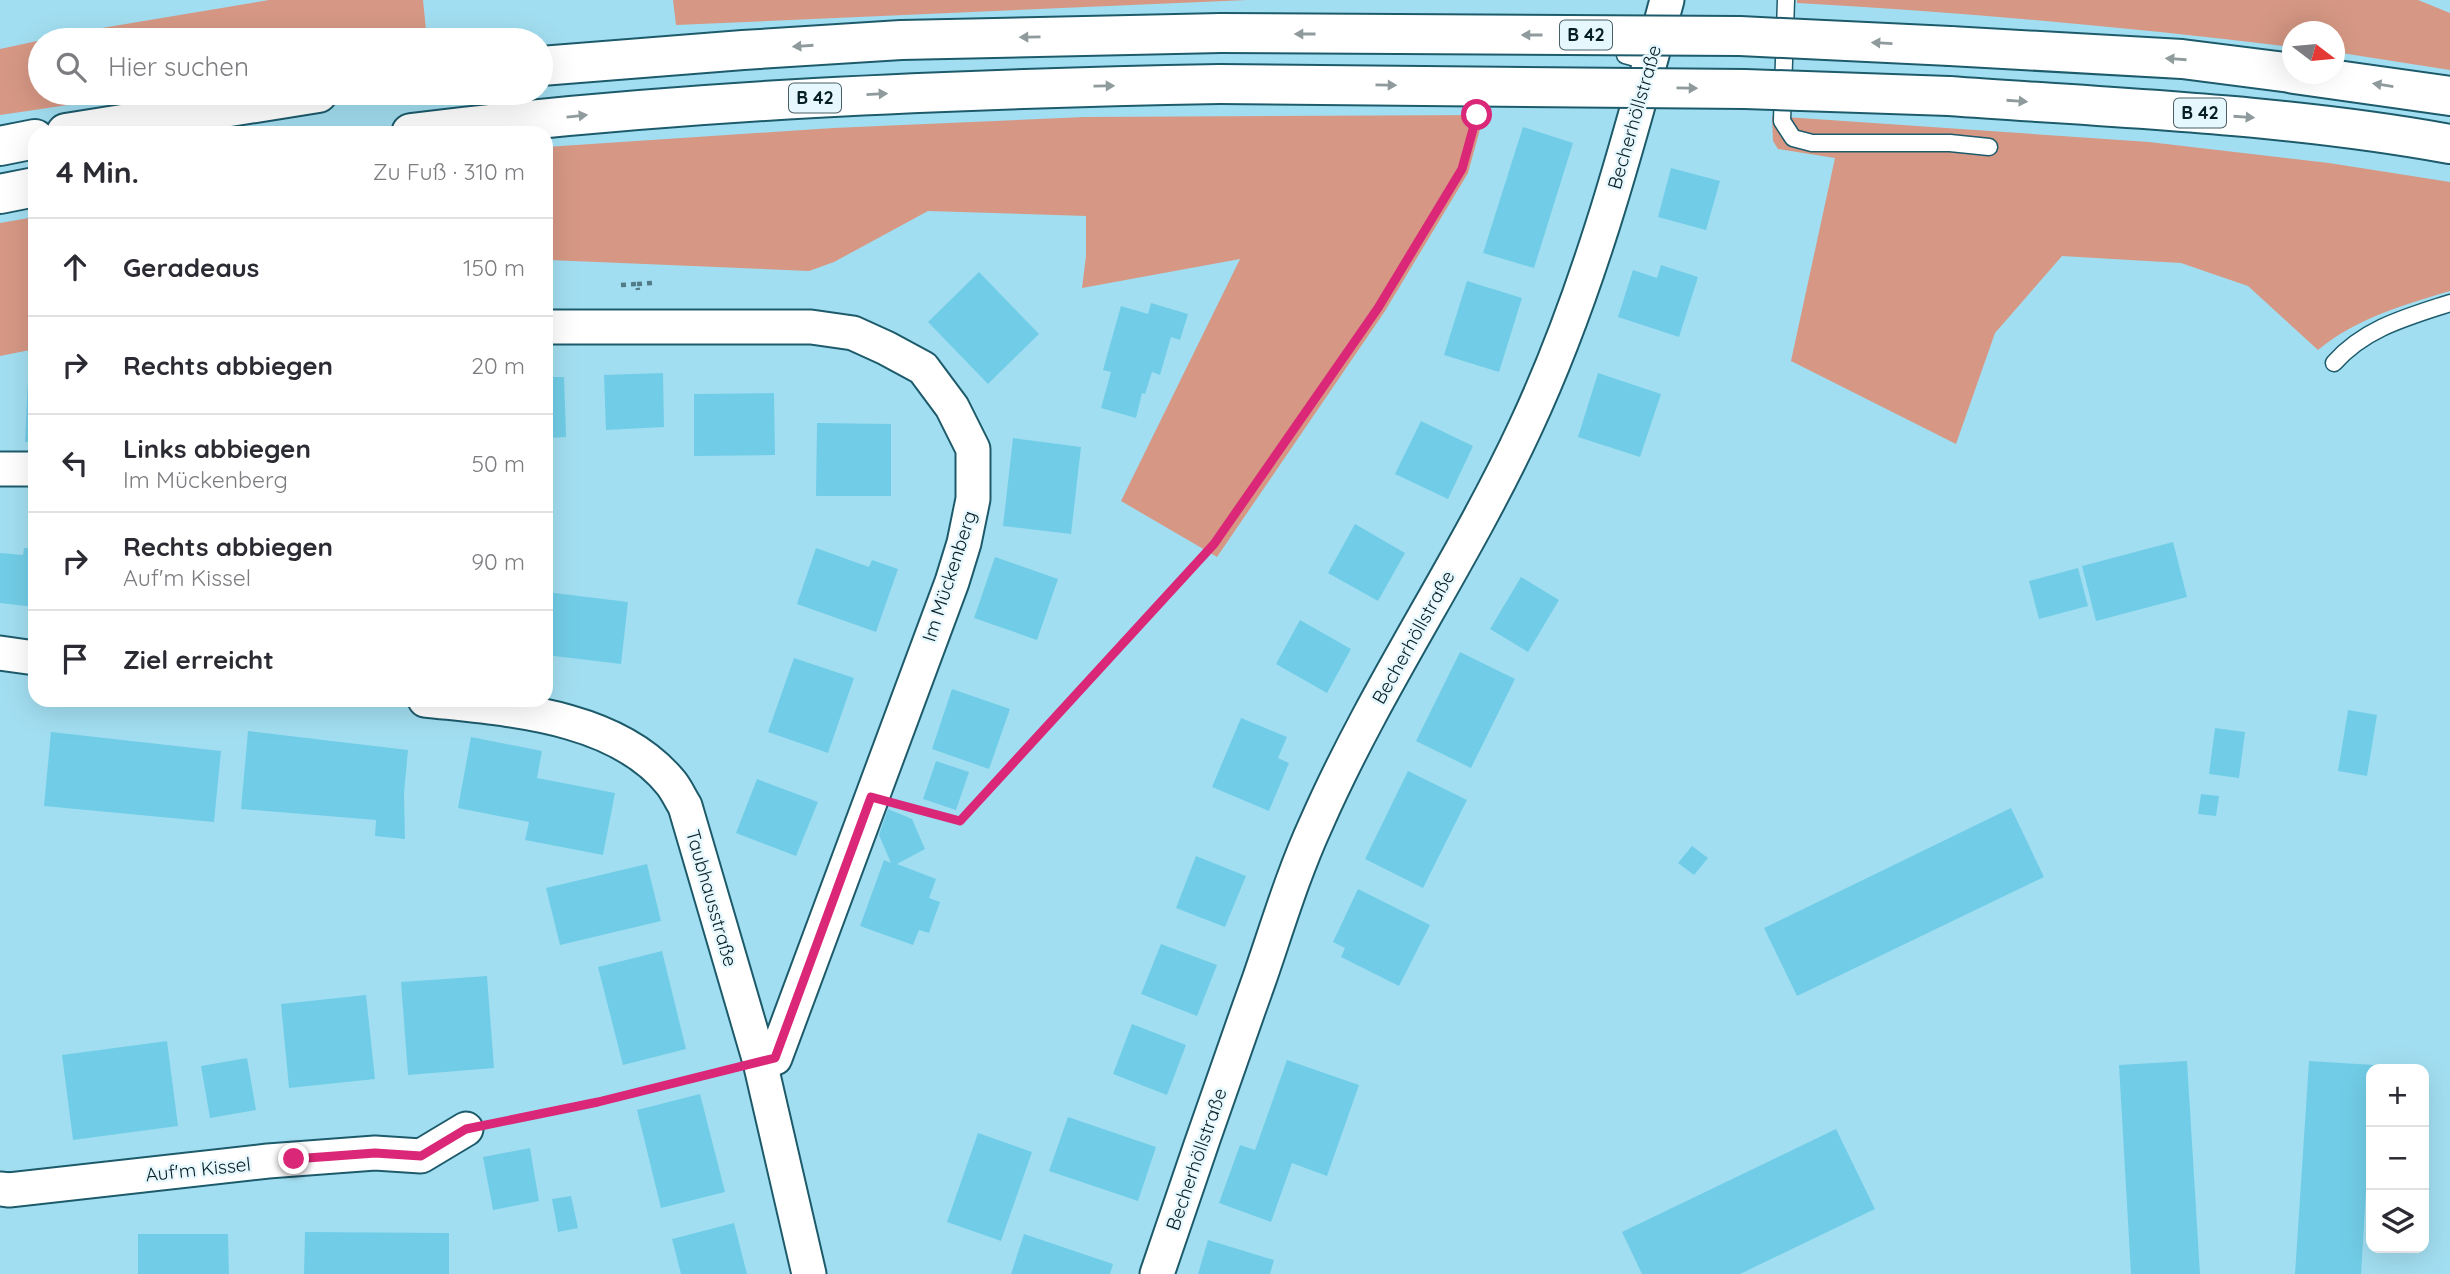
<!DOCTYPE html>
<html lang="de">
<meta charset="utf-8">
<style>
:root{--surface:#fff;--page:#f7f7f7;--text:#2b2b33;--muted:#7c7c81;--line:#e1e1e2}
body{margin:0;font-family:Quicksand,sans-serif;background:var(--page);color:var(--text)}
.controls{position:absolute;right:21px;bottom:21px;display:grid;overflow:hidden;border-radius:14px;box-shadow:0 7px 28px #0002}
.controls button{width:63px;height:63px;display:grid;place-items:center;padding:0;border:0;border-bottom:2px solid var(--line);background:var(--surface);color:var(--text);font:35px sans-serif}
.compass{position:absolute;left:2282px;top:21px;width:63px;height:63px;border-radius:50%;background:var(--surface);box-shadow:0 7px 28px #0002;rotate:106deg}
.stop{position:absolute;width:21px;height:21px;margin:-16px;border:5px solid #db2777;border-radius:50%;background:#fff}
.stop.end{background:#db2777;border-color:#fff;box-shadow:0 2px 7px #0008}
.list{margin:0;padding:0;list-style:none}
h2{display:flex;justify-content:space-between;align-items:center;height:91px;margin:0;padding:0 28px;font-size:30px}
h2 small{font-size:23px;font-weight:400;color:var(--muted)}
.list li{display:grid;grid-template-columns:46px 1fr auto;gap:21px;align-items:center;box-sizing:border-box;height:98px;padding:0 28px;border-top:2px solid var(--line)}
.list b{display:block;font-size:26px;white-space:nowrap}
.list p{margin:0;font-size:23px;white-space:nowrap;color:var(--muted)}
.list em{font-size:23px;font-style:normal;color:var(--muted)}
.icon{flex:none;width:38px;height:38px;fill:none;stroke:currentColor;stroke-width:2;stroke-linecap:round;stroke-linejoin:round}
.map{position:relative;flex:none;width:2450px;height:1274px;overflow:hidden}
.search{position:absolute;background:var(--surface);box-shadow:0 7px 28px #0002;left:28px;top:28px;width:525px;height:77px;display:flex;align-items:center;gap:18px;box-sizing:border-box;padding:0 24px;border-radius:38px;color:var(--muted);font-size:26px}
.panel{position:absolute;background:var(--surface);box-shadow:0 7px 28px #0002;left:28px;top:126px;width:525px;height:581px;border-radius:21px}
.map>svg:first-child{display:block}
</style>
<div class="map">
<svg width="2450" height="1274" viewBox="0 0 2450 1274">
<rect width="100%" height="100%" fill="#a2def1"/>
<!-- green -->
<g fill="#d69884">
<polygon points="269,0 423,0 427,40 40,40 40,93 150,93 0,115 0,49 84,31"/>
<polygon points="673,0 1247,0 676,25"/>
<path d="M1797,0H2418L2450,13V70L2335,52L2334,32H2292V47C2128,27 1963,12 1797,3Z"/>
<polygon points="1484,115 1468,173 1385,311 1217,557 1121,501 1240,259 1082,288 1086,256 1086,216 928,211 834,262 809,271 549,260 546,264 546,147 833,128 1084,117"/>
<path d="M1772,116L2149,142L2329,163L2450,182V291C2403,305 2357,318 2318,350L2248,286L2181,263L2062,256L1995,333L1956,444L1791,361L1835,158L1778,149L1773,141Z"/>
<polygon points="35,217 35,349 0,356 0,223"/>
</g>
<!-- building -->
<g fill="#71cde7">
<polygon points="1523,127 1573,143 1534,268 1483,253"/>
<polygon points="1671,168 1720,181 1706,230 1658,217"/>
<polygon points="1661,265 1698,277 1679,337 1618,317 1633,270 1657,278"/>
<polygon points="979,272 1039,334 988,384 928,322"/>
<polygon points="1467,281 1522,298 1499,372 1444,355"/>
<polygon points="1151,303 1188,314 1180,340 1171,337 1160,375 1152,372 1145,394 1142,393 1136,418 1101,408 1111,372 1103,370 1121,306 1148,314"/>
<polygon points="663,373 664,427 606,430 604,375"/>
<polygon points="1598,373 1661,394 1640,457 1578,437"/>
<polygon points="546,377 564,377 566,437 546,438"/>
<polygon points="28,378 35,378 35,442 25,442"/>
<polygon points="774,393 775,455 694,456 694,394"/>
<polygon points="1421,421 1473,446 1448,499 1395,474"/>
<polygon points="817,423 891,424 891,496 816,496"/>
<polygon points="1013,438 1081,447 1071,534 1003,526"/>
<polygon points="1355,524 1405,553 1378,601 1328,573"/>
<polygon points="2173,542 2187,597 2096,621 2082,566"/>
<polygon points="24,548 35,549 35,607 0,603 0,553 23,555"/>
<polygon points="816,548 869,567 872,560 898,569 876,632 797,604"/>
<polygon points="995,557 1058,579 1037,640 974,618"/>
<polygon points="2078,568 2088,606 2039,619 2029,581"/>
<polygon points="1521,577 1559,600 1528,652 1490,629"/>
<polygon points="546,592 628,602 621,664 546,655"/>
<polygon points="1300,620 1351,649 1327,693 1276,664"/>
<polygon points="1460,652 1515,679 1471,768 1416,741"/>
<polygon points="794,658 854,678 828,753 768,732"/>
<polygon points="952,689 1010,709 989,769 932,749"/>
<polygon points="2348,710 2377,715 2367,776 2338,771"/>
<polygon points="1241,718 1287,737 1278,758 1289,763 1269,811 1212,787"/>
<polygon points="2215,728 2245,732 2239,778 2209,774"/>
<polygon points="248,731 408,750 404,793 405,839 375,836 376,820 241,809"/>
<polygon points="51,732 221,751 214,822 44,806"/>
<polygon points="471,737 542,751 537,778 615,793 603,855 525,840 529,822 458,808"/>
<polygon points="936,761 969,772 956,810 923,799"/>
<polygon points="1408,771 1467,800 1423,888 1365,859"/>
<polygon points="757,779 818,802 796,856 736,833"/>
<polygon points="2201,794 2219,796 2216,816 2198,814"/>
<polygon points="2011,808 2044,877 1797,996 1764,928"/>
<polygon points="888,809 912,819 925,849 897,864 936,879 929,898 940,902 929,933 919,930 913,945 860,926 884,860 891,863 879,835"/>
<polygon points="1692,846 1708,858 1694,875 1678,863"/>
<polygon points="1196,856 1246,876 1225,927 1176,908"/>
<polygon points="647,864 661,921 560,945 546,888"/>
<polygon points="1358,889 1430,925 1399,986 1341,957 1345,948 1333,942"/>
<polygon points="1161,944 1217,965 1197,1016 1141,994"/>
<polygon points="662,951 686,1049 623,1065 598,967"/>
<polygon points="487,976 494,1068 408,1075 401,982"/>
<polygon points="366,995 375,1079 289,1088 281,1004"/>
<polygon points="1132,1024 1186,1045 1167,1095 1113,1074"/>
<polygon points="167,1041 178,1126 73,1140 62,1055"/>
<polygon points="247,1058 256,1110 210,1118 201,1066"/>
<polygon points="1287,1060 1359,1085 1327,1176 1292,1163 1271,1222 1219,1203 1240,1145 1255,1150"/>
<polygon points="2187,1061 2200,1274 2131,1274 2119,1065"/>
<polygon points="2309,1061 2374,1065 2374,1069 2371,1069 2371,1106 2361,1274 2295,1274"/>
<polygon points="700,1094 725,1192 661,1208 637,1110"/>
<polygon points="1068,1117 1156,1147 1138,1201 1049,1171"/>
<polygon points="1836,1129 1875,1209 1740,1274 1642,1274 1622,1232"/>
<polygon points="978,1133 1032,1152 1001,1241 947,1222"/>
<polygon points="530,1148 539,1201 493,1210 483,1157"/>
<polygon points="571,1196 578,1228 558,1232 552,1199"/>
<polygon points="734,1223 747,1274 681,1274 672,1239"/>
<polygon points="305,1232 449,1233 449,1274 304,1274"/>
<polygon points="138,1234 228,1234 229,1274 138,1274"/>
<polygon points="1024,1234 1113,1264 1110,1274 1011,1274"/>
<polygon points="1208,1240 1274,1260 1270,1274 1198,1274"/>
</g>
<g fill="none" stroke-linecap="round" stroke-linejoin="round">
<!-- lane casing -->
<g stroke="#1d5b6b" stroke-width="19">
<g id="lane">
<polyline points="1786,0 1782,121 1793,138 1812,143 1950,143 1989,147"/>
<polyline points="1625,55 1650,62"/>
<path d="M2334,363C2365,328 2407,317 2450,303"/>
</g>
</g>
<!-- street casing -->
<g stroke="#1d5b6b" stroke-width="37">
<g id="street">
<polyline points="546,327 811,327 853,333 886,348 923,368 952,407 973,449 973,499 964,543 952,582 775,1058 760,1062"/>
<polyline points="0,469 35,469"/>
<polyline points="0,653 35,658"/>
<path d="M425,700C505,709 615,714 671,783C676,789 680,798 685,806L760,1062L809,1274"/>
<polyline points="0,1189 9,1190 268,1161 375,1153 421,1156 466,1129"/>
<path d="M1157,1274C1190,1176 1224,1078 1259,980C1277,928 1293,874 1316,824C1376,687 1463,562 1526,426C1589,291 1628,144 1667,0"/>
</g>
</g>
<!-- highway casing -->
<g stroke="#1d5b6b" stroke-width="42">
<g id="highway">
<polyline points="1950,46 2182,59 2292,73"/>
<polyline points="541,66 743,50 901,40 1221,33"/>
<polyline points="2294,74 2450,96"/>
<path d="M1949,96C2116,108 2285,114 2450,144"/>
<polyline points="66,133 318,93"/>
<path d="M411,133C679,100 950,89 1220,84"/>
<polyline points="0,146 35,139"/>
<polyline points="0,194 35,187"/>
</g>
</g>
<!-- path -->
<g stroke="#517b87" stroke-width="4.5" stroke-dasharray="5 5" stroke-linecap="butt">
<polyline points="637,284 652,283"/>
<polyline points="621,285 637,284 638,290"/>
<polyline points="905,808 960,822 1214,544 1378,308 1462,169 1475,124"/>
<polyline points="502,1122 725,1071"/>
</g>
<!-- lane -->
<use href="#lane" stroke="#fff" stroke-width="16"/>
<!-- street -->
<use href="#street" stroke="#fff" stroke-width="33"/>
<!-- highway -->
<use href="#highway" stroke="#fff" stroke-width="38"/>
<!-- highway-bridge casing -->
<g stroke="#1d5b6b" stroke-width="42" stroke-linecap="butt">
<g id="highway-bridge">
<polyline points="1221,33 1740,36 1950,46"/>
<polyline points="1220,84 1745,89 1949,96"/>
</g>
</g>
<!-- highway-bridge -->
<use href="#highway-bridge" stroke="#fff" stroke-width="38"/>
</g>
<!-- one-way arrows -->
<defs><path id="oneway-solid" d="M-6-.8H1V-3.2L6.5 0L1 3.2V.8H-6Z" transform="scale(1.75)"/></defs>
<g fill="#8f9a9d">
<use href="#oneway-solid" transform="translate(1305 34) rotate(-180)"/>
<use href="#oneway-solid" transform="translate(1532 35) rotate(-180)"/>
<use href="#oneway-solid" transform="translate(1030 37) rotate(179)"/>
<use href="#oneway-solid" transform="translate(1882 43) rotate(-177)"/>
<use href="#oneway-solid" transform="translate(803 46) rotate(176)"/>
<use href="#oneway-solid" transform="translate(2176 59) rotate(-176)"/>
<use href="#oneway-solid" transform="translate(1386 85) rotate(1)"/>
<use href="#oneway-solid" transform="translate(2383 85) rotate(-171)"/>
<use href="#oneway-solid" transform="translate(1104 86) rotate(-1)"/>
<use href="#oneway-solid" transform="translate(1687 88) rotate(1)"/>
<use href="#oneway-solid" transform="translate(877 94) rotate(-3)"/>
<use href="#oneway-solid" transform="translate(2017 101) rotate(4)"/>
<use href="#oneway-solid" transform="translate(577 116) rotate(-6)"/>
<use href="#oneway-solid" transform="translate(2244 117) rotate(4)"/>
</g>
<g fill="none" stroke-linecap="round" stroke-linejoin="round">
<!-- route -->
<polyline stroke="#db2777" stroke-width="9" points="294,1159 375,1153 421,1156 466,1129 598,1102 775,1058 871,797 960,821 1214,544 1378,308 1462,169 1477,115"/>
</g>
<g text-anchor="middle" stroke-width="5" stroke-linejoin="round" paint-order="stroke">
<!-- shield labels -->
<g fill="#e6f7fd" stroke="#495f66" stroke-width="2">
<rect x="1560" y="20.5" width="52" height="29" rx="5"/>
<rect x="789" y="83.5" width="52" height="29" rx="5"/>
<rect x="2174" y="98.5" width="52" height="29" rx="5"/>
</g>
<g font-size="18" font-weight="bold" fill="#061e25">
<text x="1586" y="41">B 42</text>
<text x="815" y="104">B 42</text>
<text x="2200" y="119">B 42</text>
</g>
<!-- street labels -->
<g font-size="19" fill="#061e25" stroke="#e6f7fd">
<text transform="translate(1634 117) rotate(-74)" y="7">Becherhöllstraße</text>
<text transform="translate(949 576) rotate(-72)" y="7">Im Mückenberg</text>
<text transform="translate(1413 637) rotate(-61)" y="7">Becherhöllstraße</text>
<text transform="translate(712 898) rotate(74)" y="7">Taubhausstraße</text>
<text transform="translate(1196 1159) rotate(-71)" y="7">Becherhöllstraße</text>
<text transform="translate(198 1169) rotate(-6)" y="7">Auf'm Kissel</text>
</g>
</g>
</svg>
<div class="controls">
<button>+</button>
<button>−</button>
<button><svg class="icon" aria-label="layers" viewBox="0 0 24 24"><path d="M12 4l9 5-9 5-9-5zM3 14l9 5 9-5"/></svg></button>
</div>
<svg class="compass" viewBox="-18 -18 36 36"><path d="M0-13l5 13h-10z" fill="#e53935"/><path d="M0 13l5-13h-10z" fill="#7c7c81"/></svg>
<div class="stop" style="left:1477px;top:115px"></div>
<div class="stop end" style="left:294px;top:1159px"></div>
<div class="search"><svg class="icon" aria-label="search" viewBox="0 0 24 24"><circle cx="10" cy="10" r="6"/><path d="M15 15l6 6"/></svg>Hier suchen</div>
<section class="panel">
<h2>4 Min.<small>Zu Fuß · 310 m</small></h2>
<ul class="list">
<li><svg class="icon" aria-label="ahead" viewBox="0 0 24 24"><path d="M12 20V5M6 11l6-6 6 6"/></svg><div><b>Geradeaus</b></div><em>150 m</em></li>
<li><svg class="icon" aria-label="right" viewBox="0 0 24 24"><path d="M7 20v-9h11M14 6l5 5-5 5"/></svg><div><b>Rechts abbiegen</b></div><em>20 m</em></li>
<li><svg class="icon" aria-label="left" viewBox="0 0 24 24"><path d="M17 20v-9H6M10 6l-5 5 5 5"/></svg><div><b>Links abbiegen</b><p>Im Mückenberg</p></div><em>50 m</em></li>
<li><svg class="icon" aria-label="right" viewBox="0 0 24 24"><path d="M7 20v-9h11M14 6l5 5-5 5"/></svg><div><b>Rechts abbiegen</b><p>Auf'm Kissel</p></div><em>90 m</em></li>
<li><svg class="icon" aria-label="arrive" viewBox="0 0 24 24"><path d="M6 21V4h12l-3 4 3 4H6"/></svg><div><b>Ziel erreicht</b></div></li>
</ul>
</section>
</div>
